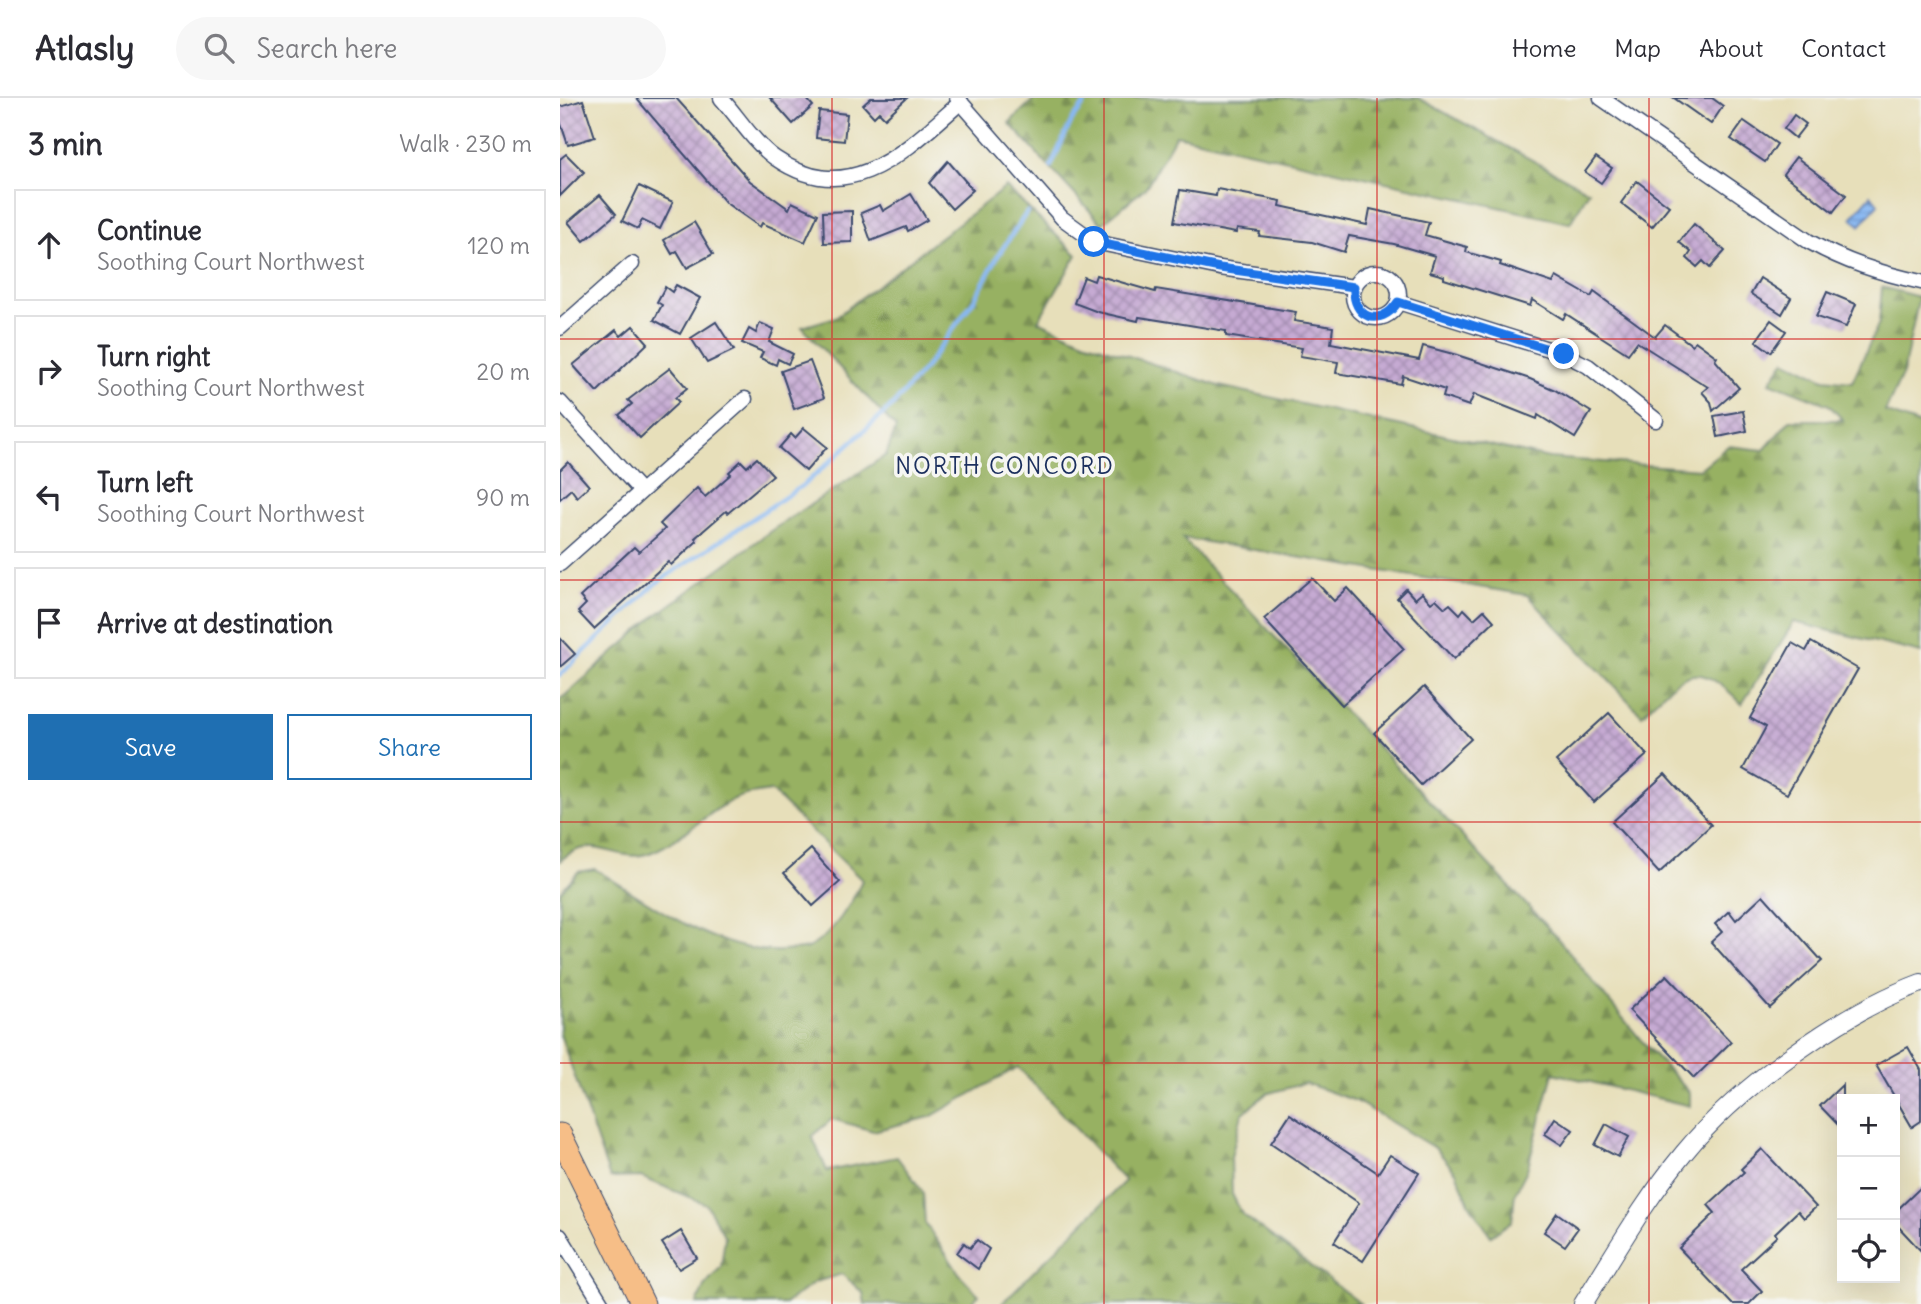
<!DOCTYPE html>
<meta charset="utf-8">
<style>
:root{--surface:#fff;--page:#f7f7f7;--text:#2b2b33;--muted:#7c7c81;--line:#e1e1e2;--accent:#1f6fb2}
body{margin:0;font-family:Delius,sans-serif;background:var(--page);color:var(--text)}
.controls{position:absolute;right:21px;bottom:21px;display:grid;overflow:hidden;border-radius:0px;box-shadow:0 7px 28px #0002}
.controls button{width:63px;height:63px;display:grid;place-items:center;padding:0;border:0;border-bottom:2px solid var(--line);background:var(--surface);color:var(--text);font:35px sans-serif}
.stop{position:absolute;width:21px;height:21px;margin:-16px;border:5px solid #1a73e8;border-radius:50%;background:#fff}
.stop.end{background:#1a73e8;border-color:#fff;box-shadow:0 2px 7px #0008}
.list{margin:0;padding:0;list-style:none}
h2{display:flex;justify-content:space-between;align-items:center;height:91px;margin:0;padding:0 28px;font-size:30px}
h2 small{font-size:23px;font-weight:400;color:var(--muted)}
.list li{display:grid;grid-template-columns:46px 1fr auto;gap:21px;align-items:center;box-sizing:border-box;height:112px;margin:0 14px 14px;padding:0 14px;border:2px solid var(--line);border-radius:0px}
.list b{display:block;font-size:26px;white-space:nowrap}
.list p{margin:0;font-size:23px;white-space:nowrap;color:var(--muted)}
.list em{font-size:23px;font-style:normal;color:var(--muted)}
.actions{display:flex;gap:14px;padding:21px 28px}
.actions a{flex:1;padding:16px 0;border:2px solid var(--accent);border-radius:0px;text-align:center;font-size:24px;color:var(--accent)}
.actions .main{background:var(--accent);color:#fff}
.icon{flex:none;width:38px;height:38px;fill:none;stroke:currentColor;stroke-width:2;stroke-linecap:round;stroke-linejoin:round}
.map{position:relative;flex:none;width:1361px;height:1206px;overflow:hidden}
header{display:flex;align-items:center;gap:42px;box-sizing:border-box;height:98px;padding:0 35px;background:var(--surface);border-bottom:2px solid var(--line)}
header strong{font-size:33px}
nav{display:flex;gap:38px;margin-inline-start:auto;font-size:24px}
.search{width:490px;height:63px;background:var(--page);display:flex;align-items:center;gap:18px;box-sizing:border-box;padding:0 24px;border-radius:38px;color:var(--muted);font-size:26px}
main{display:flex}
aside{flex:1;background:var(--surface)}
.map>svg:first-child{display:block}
</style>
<header>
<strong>Atlasly</strong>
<div class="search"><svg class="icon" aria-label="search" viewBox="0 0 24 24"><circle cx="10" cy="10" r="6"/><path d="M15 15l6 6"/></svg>Search here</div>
<nav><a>Home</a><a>Map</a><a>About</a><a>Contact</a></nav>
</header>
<main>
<aside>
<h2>3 min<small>Walk · 230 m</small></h2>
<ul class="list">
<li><svg class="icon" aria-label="ahead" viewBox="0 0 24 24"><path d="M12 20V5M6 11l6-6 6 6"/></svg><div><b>Continue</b><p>Soothing Court Northwest</p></div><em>120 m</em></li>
<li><svg class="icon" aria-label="right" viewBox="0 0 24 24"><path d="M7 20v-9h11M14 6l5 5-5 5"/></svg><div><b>Turn right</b><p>Soothing Court Northwest</p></div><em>20 m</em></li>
<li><svg class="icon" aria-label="left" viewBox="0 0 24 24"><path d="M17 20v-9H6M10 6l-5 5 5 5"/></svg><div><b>Turn left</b><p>Soothing Court Northwest</p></div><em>90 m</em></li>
<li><svg class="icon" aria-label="arrive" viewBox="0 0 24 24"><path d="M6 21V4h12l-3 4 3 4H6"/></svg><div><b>Arrive at destination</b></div></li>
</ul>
<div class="actions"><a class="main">Save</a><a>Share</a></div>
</aside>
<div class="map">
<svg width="1361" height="1206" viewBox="0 0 1361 1206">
<defs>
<pattern id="forest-firs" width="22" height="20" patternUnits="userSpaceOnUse" patternTransform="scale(1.75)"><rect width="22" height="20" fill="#97b162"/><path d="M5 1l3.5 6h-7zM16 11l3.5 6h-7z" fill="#7a9054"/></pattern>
<pattern id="water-rules" width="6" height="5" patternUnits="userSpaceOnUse" patternTransform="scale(1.75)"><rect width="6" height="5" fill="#88b8f3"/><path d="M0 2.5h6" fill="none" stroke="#6e96c8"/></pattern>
<pattern id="building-cross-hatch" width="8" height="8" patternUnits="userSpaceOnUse" patternTransform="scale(1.75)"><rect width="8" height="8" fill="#c6aad3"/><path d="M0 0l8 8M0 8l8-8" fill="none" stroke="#a08bae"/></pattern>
</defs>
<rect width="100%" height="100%" fill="#f6f6f2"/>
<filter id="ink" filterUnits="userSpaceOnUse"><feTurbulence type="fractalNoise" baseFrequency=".0143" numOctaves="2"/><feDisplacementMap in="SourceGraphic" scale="14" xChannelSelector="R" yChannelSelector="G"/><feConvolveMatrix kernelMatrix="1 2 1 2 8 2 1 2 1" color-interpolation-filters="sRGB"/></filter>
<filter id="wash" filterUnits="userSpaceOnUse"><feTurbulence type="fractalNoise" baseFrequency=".00686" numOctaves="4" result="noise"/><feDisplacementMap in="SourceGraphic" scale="28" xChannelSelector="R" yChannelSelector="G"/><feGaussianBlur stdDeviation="1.57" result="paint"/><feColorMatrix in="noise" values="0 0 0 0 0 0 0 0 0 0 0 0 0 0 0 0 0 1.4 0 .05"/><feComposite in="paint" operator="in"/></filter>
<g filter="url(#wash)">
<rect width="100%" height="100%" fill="#e7dfba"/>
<!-- forest -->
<g fill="url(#forest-firs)" stroke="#597060" stroke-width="2">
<polygon points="475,0 858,0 1029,93 1010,125 616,37 586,89 542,126 449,25"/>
<path d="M446,89L517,157L478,223L524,243L659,288L989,360L1140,371L1168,348L1204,352L1230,322H1283L1269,307L1210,284L1225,262L1264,281L1292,284L1319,225L1322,189L1359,199L1343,275L1325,314L1361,327V555L1234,524L1182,606C1135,557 1122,576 1082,617L967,497L622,440L994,836L1080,941L1130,995V1008L993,975L967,1072L955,1095L952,1123L931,1138L910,1107L896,1074L876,1051L796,1003L745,985L706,996L682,1016L671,1059L672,1096L682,1116L801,1206H441L565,1083L458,969L370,1019L313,1033L272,1021L252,1038L267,1073L337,1059L363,1094L365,1125L401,1178L419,1197L410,1206H305L303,1195L282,1176L255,1184L225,1206H137L144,1188L161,1169L165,1139L146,1106L81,1079L50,1080L0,936V794L18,774L35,771C93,806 163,862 234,852C239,851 246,851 250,849C272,837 293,804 302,782L211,693C199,695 184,696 174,701C145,716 121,742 92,754C57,769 34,731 0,763V602L95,518L212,432L326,357L336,330L242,229L276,219Z"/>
</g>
<!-- water -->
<polygon fill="url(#water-rules)" stroke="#5274a8" stroke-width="2" points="1311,97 1318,106 1300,128 1292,119"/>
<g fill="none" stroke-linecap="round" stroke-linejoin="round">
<!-- stream -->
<g stroke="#88b8f3" stroke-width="4.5">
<polyline points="491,68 511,24 529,0"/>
<polyline points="0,577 95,486 246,385 332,308 365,270 414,202 439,156 467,114"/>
</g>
</g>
<g id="blocks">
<!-- building -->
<g fill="url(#building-cross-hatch)">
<polygon points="76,0 116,0 190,83 229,111 232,104 258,116 245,144 202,125 200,129 166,105"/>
<polygon points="210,0 246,0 253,8 233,26"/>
<polygon points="311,0 347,0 325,20 319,14 314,19 303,7"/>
<polygon points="1114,0 1152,0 1163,8 1151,26"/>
<polygon points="23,2 35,39 8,47 0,23 0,9"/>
<polygon points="259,13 287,16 284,43 256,40"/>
<polygon points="1234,17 1246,26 1235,40 1224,31"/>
<polygon points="1184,23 1217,46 1205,64 1171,41"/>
<polygon points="6,56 24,74 0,98 0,61"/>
<polygon points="1036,59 1052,70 1041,85 1025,74"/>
<polygon points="1236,59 1286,97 1273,114 1223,76"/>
<polygon points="388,63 413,92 392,111 369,85"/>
<polygon points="1077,83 1109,108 1092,129 1061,105"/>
<polygon points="79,88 113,104 100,131 82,122 78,131 62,123"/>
<polygon points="657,91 721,103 720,108 807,127 810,111 869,124 865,137 907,149 906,154 941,164 940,167 993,185 996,179 1031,199 1034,194 1095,239 1105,227 1132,247 1135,243 1157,259 1155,262 1179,290 1153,313 1151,304 1142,294 1148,289 1077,244 1068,256 1006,216 1003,221 972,202 970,208 884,181 884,178 870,174 875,158 834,146 789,138 784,154 752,144 699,138 700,134 677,131 676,135 614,124 620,92 656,98"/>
<polygon points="351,96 367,122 348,133 346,129 311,143 301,115 320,107 323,113"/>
<polygon points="40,97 56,116 24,143 8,124"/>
<polygon points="292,113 292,144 264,145 263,114"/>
<polygon points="134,124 153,156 127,170 117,153 112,156 104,142"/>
<polygon points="1134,126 1165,153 1150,170 1143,163 1137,169 1127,160 1131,154 1119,144"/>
<polygon points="536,177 595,194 596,191 736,214 734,223 773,229 771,245 859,262 863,248 897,257 970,281 995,292 1031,314 1015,340 978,317 977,321 914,296 909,308 883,299 885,292 843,278 841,286 776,275 778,264 740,258 742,250 666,238 666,233 617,225 579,219 578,223 538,214 514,205 524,179 534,183"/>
<polygon points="1200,180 1231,200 1222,216 1191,196"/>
<polygon points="116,187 140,200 120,236 94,222 102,207 97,204 105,189 112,194"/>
<polygon points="1267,194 1296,206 1286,229 1256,219"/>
<polygon points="1211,222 1226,233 1211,254 1196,243"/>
<polygon points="156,224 174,252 147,265 131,240"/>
<polygon points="200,225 214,231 209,244 233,256 228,266 218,261 216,267 200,260 203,254 182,245 189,231 196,235"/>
<polygon points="73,228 88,245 37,294 13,267 56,232 61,238"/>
<polygon points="250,263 264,300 234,311 221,273"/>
<polygon points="110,270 127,290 115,300 119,304 80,340 59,317 72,306 68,302"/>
<polygon points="1183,313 1187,333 1158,339 1154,318"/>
<polygon points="244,330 267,349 246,373 219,350 231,336 235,340"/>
<polygon points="197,360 213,377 168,415 166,413 135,440 137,443 111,467 108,464 34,531 18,514 26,506 20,499 74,449 79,454 105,431 100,426 137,390 145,399 171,376 169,374 181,363 187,369"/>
<polygon points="8,364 29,388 17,399 11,391 0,401 0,372"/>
<polygon points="752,480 774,503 788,490 844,551 782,607 704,521"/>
<polygon points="846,491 855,501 862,495 871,505 876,501 885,510 890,506 900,516 904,511 914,521 924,512 934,523 894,561 837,500"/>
<polygon points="0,540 15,556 0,569"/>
<polygon points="1251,544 1298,571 1227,696 1183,671 1206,629 1190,620 1232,545 1246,553"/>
<polygon points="864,589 911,641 861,687 814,635"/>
<polygon points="1049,615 1087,657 1034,704 996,663"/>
<polygon points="1105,676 1151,727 1099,775 1052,724"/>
<polygon points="251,751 280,784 253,808 224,775"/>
<polygon points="1203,797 1262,863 1210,910 1151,844 1162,834 1155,826 1169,813 1176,822"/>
<polygon points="1107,877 1171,944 1134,980 1069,912"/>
<polygon points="1348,949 1361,972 1361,1023 1352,1029 1316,967"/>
<polygon points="1282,987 1282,1031 1260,1008"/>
<polygon points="730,1016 818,1075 830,1057 859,1075 803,1163 774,1144 799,1105 711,1045"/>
<polygon points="995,1020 1013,1032 1002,1047 985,1036"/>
<polygon points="1046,1026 1069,1039 1058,1059 1035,1047"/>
<polygon points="1202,1051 1256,1109 1244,1120 1238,1113 1215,1135 1217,1138 1181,1171 1202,1193 1189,1206 1172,1206 1119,1150 1155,1115 1148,1107 1184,1074 1181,1071"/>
<polygon points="1361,1089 1361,1153 1335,1125 1335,1114"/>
<polygon points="997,1115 1018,1130 1005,1148 984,1134"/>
<polygon points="121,1133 137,1160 119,1171 102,1145"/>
<polygon points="417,1142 429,1151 418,1171 397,1155 404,1145 410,1150"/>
</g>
</g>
</g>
<g filter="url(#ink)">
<use href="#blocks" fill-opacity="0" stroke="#3a496c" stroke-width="2"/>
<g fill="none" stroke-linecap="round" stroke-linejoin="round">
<!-- minor casing -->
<g stroke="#3a496c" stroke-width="17">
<g id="minor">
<path d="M161,0C178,19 195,46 215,60C290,112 346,52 401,4"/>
<polyline points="397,0 502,120 535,144 660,170 794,189"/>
<path d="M1041,0L1248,143C1285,164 1320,175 1361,184"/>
<circle cx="816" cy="197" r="23"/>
<polyline points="838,204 1004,256 1028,268 1096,322"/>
<polyline points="0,230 72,166"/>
<polyline points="0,304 80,392"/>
<polyline points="0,466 185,301"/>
<polyline points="0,1138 42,1206"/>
</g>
</g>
<!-- tertiary casing -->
<g stroke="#3a496c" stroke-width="20">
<path id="tertiary" d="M1023,1206C1055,1155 1085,1102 1124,1055C1178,989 1281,915 1361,885"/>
</g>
<!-- primary casing -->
<g stroke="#3a496c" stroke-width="25">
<polyline id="primary" points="0,1037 83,1206"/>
</g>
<!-- minor -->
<use href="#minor" stroke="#fff" stroke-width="14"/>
<!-- tertiary -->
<use href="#tertiary" stroke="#fff" stroke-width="18"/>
<!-- primary -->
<use href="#primary" stroke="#f6be87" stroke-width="23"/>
</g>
</g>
<g fill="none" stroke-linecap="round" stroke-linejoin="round" filter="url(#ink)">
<!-- route -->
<path stroke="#1a73e8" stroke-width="9" d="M534,144L660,170L794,189C792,220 820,231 838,204L1004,256"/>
</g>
<!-- grid -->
<path fill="none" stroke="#d62828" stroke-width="2" stroke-opacity="0.55" d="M272,0V1206M544,0V1206M817,0V1206M1089,0V1206M0,241H1361M0,482H1361M0,724H1361M0,965H1361"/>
<g text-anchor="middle" stroke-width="7" stroke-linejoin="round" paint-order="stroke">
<!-- neighbourhood labels -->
<g font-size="23" letter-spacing="2" fill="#1b2f5e" stroke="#f6f6f2">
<text x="445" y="376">NORTH CONCORD</text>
</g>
</g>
</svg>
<div class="controls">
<button>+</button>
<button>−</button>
<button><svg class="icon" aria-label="locate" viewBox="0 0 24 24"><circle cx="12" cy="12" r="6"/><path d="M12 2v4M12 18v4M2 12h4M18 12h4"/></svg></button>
</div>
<div class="stop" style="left:534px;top:144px"></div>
<div class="stop end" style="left:1004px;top:256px"></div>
</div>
</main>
